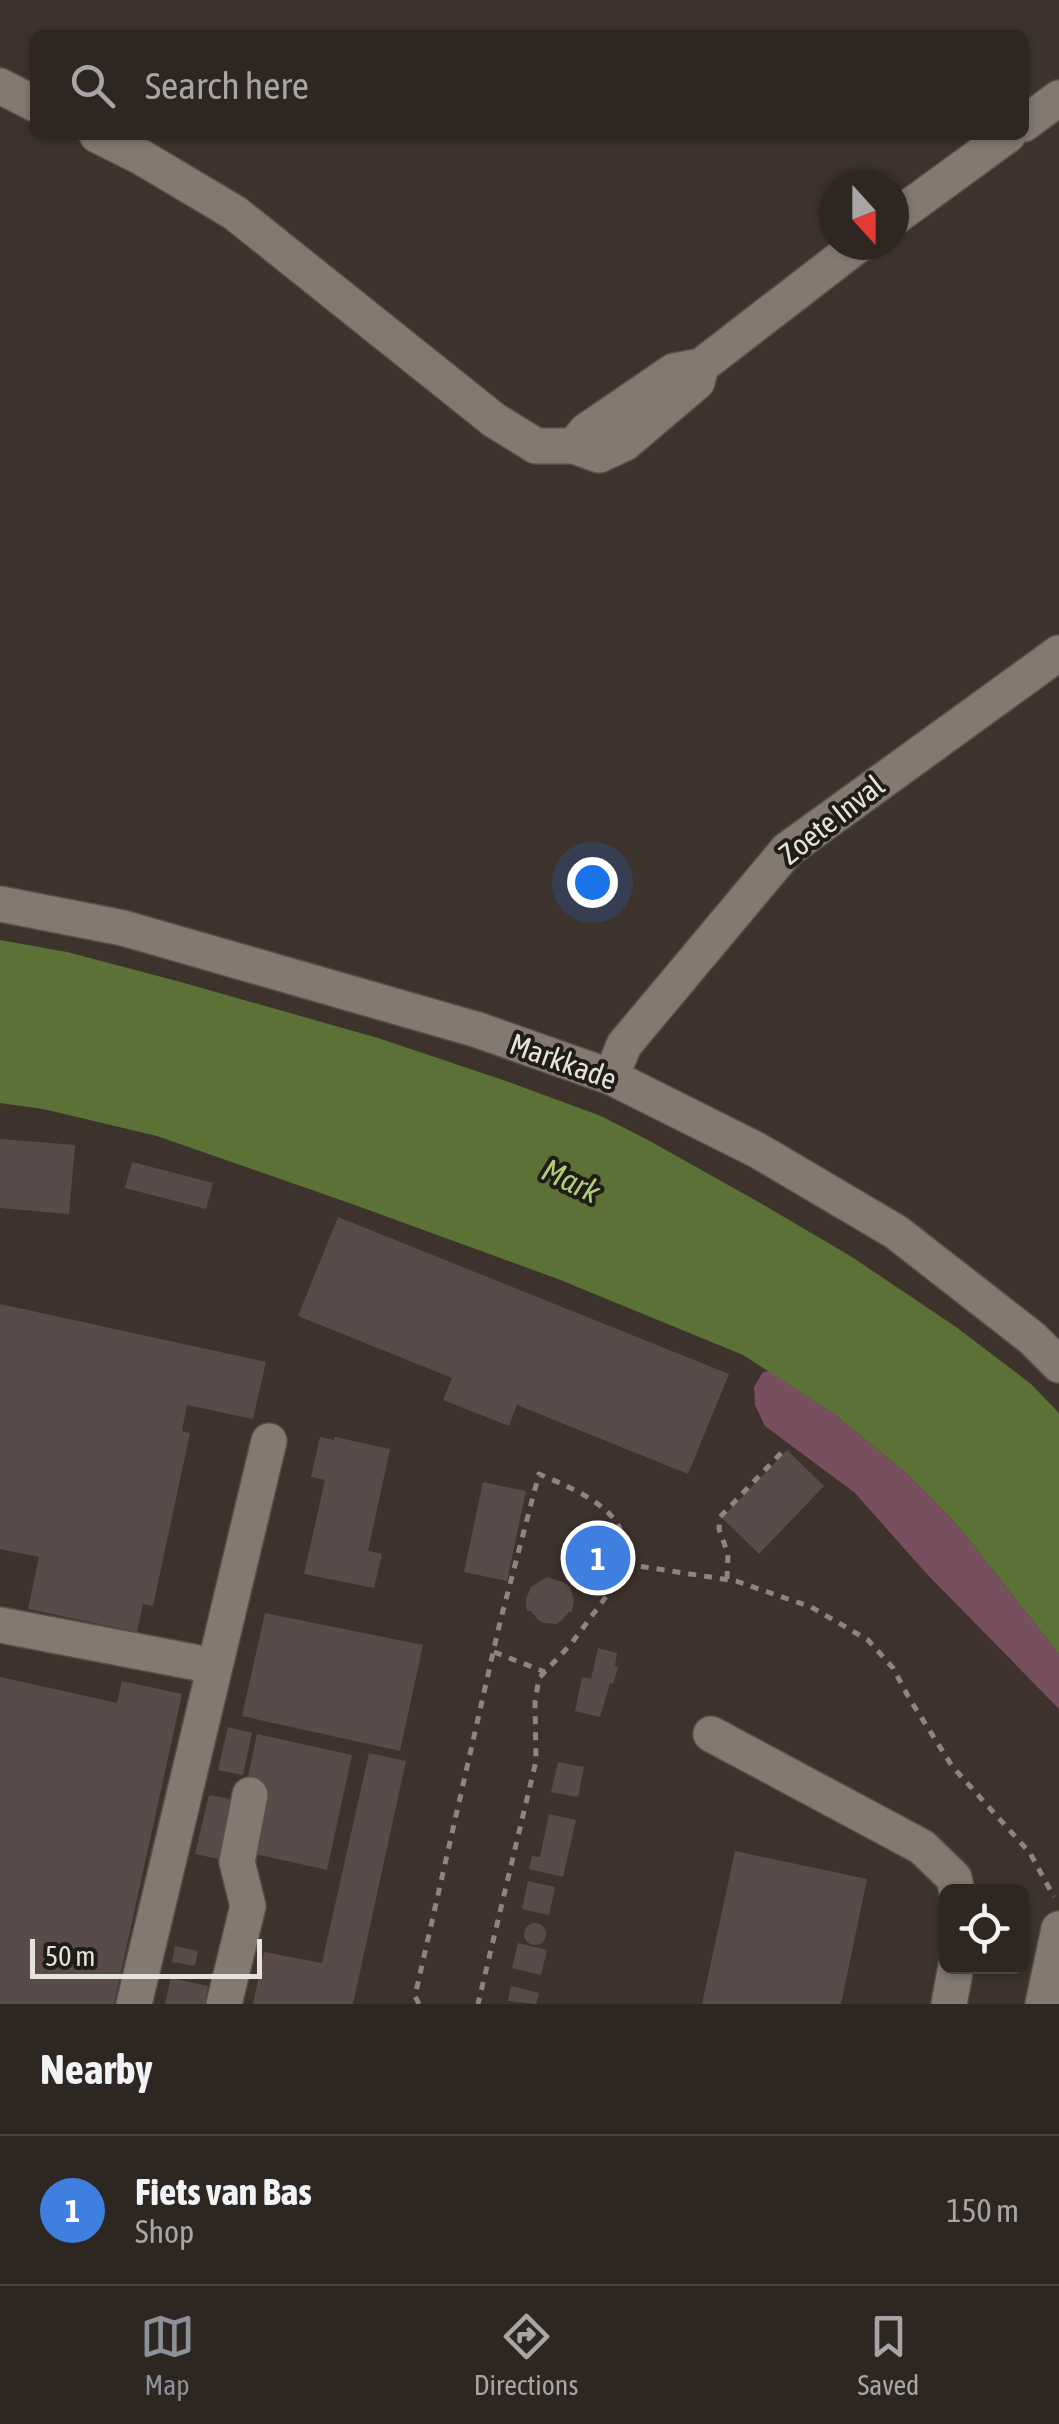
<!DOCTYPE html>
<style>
:root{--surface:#2e2621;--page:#362e2a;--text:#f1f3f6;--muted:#a7a5a5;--line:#49433f;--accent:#8c9099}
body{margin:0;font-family:"Asap Condensed",sans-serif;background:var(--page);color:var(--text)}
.controls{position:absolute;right:30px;bottom:30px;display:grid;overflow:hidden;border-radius:15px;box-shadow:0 2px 8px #0004}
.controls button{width:90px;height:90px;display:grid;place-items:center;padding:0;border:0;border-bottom:2px solid var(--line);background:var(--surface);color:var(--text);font:50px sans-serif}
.compass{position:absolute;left:819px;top:170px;width:90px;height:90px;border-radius:50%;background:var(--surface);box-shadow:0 2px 8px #0004;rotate:159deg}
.scale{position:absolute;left:30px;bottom:25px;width:232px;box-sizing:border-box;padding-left:10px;border:5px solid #e8e2dd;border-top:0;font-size:28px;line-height:35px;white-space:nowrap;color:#e8e2dd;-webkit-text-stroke:8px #201c18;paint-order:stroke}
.you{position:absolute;left:592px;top:882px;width:35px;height:35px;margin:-25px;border:8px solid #fff;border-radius:50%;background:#1a73e8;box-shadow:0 0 0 15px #1a73e833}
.badge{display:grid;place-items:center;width:65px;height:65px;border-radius:50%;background:var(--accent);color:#fff;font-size:32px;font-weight:700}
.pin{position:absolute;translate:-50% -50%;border:5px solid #fff;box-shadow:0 2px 10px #0006}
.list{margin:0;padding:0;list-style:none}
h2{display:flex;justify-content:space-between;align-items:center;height:130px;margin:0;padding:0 40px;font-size:42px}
h2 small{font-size:32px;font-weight:400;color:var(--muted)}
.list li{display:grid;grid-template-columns:65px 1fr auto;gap:30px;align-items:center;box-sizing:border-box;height:150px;padding:0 40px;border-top:2px solid var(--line)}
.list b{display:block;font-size:38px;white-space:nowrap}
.list p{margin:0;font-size:32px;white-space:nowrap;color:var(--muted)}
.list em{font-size:32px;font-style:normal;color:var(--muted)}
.icon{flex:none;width:55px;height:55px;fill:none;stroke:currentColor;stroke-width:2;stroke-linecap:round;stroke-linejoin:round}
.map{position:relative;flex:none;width:1059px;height:2004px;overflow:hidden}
.search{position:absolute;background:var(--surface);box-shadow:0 2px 8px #0004;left:30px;right:30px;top:30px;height:110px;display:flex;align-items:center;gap:25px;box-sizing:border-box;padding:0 35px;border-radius:15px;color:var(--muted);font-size:38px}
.sheet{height:280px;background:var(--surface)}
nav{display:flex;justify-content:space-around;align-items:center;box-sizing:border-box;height:140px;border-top:2px solid var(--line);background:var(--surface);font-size:28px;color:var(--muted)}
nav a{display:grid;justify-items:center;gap:5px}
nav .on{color:var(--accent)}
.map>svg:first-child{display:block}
</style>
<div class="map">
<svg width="1059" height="2004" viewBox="0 0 1059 2004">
<rect width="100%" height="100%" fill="#3d332c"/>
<!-- green -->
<polygon fill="#784f5e" points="769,1371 833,1413 906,1473 959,1527 1059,1654 1059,1709 925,1572 855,1493 765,1426 755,1405 754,1387 763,1372"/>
<!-- water -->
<polygon fill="#5c7135" points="0,940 67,952 177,981 378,1038 503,1080 601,1116 648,1140 762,1204 852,1257 956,1327 1031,1384 1059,1413 1059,1654 959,1527 906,1473 833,1413 743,1355 558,1279 352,1204 157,1136 43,1109 0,1103"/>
<!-- building -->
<g fill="#594b49">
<polygon points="0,1139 75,1145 69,1214 0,1208"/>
<polygon points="132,1162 213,1183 206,1209 125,1188"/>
<polygon points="338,1217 729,1374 688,1474 517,1405 509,1426 443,1400 452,1378 298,1316"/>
<polygon points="0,1304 266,1362 253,1419 187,1405 182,1431 190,1433 153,1606 143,1604 137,1632 28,1609 39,1557 0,1549"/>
<polygon points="320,1437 334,1440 335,1437 390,1449 368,1551 382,1554 374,1588 304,1574 325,1480 311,1477"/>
<polygon points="787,1450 824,1486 759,1554 722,1518"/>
<polygon points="483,1482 526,1491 507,1581 464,1572"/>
<polygon points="588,1535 607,1539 600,1576 579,1572"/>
<polygon points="547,1577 565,1583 570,1587 574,1600 572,1612 569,1612 561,1621 556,1624 544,1623 538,1620 531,1611 527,1611 526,1605 526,1599 531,1587"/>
<polygon points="265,1613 423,1645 400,1751 242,1716"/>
<polygon points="598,1648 617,1653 615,1666 618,1667 613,1684 610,1683 600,1717 575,1711 582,1677 591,1679"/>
<polygon points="0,1677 117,1703 122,1681 182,1694 114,2004 0,2004"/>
<polygon points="228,1727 252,1733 243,1775 218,1770"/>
<polygon points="257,1734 352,1755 327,1870 246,1852 247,1781"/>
<polygon points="369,1753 406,1761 353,2004 253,2004 264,1952 322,1963"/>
<polygon points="558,1762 584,1767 578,1797 551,1792"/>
<polygon points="209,1795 241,1801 228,1861 195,1854"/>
<polygon points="549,1814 576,1820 563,1877 529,1869 532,1856 540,1857"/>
<polygon points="735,1851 867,1879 841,2004 702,2004"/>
<polygon points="528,1881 555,1887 549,1915 522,1909"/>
<circle cx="535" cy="1934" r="11"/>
<polygon points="518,1943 547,1950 541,1975 512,1968"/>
<polygon points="175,1946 198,1951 195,1966 172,1962"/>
<polygon points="171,1978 208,1986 205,2004 165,2004"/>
<polygon points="511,1986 539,1993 536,2004 508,2001"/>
</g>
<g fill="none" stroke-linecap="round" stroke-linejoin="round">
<!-- minor casing -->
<g stroke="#564f48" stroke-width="38">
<g id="minor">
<polyline points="0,86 35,104"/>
<polyline points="1024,124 1059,98"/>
<polyline points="97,135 141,157 235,213 494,420 536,446 574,446 586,431 674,371 701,366 858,245"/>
<polyline points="894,218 1008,135"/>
<polyline points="574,446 599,455 625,443 697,382 701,366"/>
<polyline points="0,904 123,928 478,1030 611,1077 757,1150 896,1232 1032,1338 1059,1365"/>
<polyline points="611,1077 624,1045 787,850 1059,653"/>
<polyline points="0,1625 214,1666"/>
<polyline points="711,1734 922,1847 954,1878 957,1892"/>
<polyline points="134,2004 269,1441"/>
<polyline points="224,2004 248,1906 237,1862 250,1795"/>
<polyline points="949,2004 956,1966"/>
<polyline points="1043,2004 1059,1929"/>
</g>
</g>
<!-- path -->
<g stroke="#8d857f" stroke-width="5" stroke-dasharray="8 8" stroke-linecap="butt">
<polyline points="625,1564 736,1581 811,1607 868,1640 893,1668 909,1698 952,1766 1030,1853 1054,1897"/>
<polyline points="727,1579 728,1554 719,1529 720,1517 784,1450"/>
<polyline points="494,1652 545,1672"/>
<path d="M419,2004L415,1996L500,1622L539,1474C565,1485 608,1502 620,1529C625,1542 624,1557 625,1571L571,1644L539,1678L535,1702L536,1761L478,2004"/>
</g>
<!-- minor -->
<use href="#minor" stroke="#847971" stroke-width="35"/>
</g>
<g text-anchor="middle" stroke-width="8" stroke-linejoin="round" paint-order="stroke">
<!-- street labels -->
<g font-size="30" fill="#e8e2dd" stroke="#201c18">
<text transform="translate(832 820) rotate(-38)" y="10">Zoete Inval</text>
<text transform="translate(563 1062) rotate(20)" y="10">Markkade</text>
</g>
<!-- water labels -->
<g font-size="32" font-style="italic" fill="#b0cf78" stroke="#201c18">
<text transform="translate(571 1181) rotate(26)" y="11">Mark</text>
</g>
</g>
</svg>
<div class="controls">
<button><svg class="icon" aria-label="locate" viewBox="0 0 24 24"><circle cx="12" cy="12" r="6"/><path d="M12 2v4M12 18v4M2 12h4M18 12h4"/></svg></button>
</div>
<svg class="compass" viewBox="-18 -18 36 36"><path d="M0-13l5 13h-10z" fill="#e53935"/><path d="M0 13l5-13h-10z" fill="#a7a5a5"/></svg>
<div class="scale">50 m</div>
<div class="you"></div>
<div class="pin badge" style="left:598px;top:1558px;background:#3f7fe0">1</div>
<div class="search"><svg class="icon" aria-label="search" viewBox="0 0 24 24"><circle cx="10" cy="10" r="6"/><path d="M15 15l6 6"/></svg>Search here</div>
</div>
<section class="sheet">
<h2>Nearby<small></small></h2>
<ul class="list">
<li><span class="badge" style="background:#3f7fe0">1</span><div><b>Fiets van Bas</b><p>Shop</p></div><em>150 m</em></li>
</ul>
</section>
<nav>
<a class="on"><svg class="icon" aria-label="map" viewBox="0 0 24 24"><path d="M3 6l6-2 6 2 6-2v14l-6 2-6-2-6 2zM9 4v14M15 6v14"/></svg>Map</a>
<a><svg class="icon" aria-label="directions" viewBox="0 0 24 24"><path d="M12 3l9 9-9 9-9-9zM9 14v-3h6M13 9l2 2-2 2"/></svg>Directions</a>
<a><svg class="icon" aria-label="saved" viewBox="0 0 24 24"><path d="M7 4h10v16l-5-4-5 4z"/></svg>Saved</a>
</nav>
